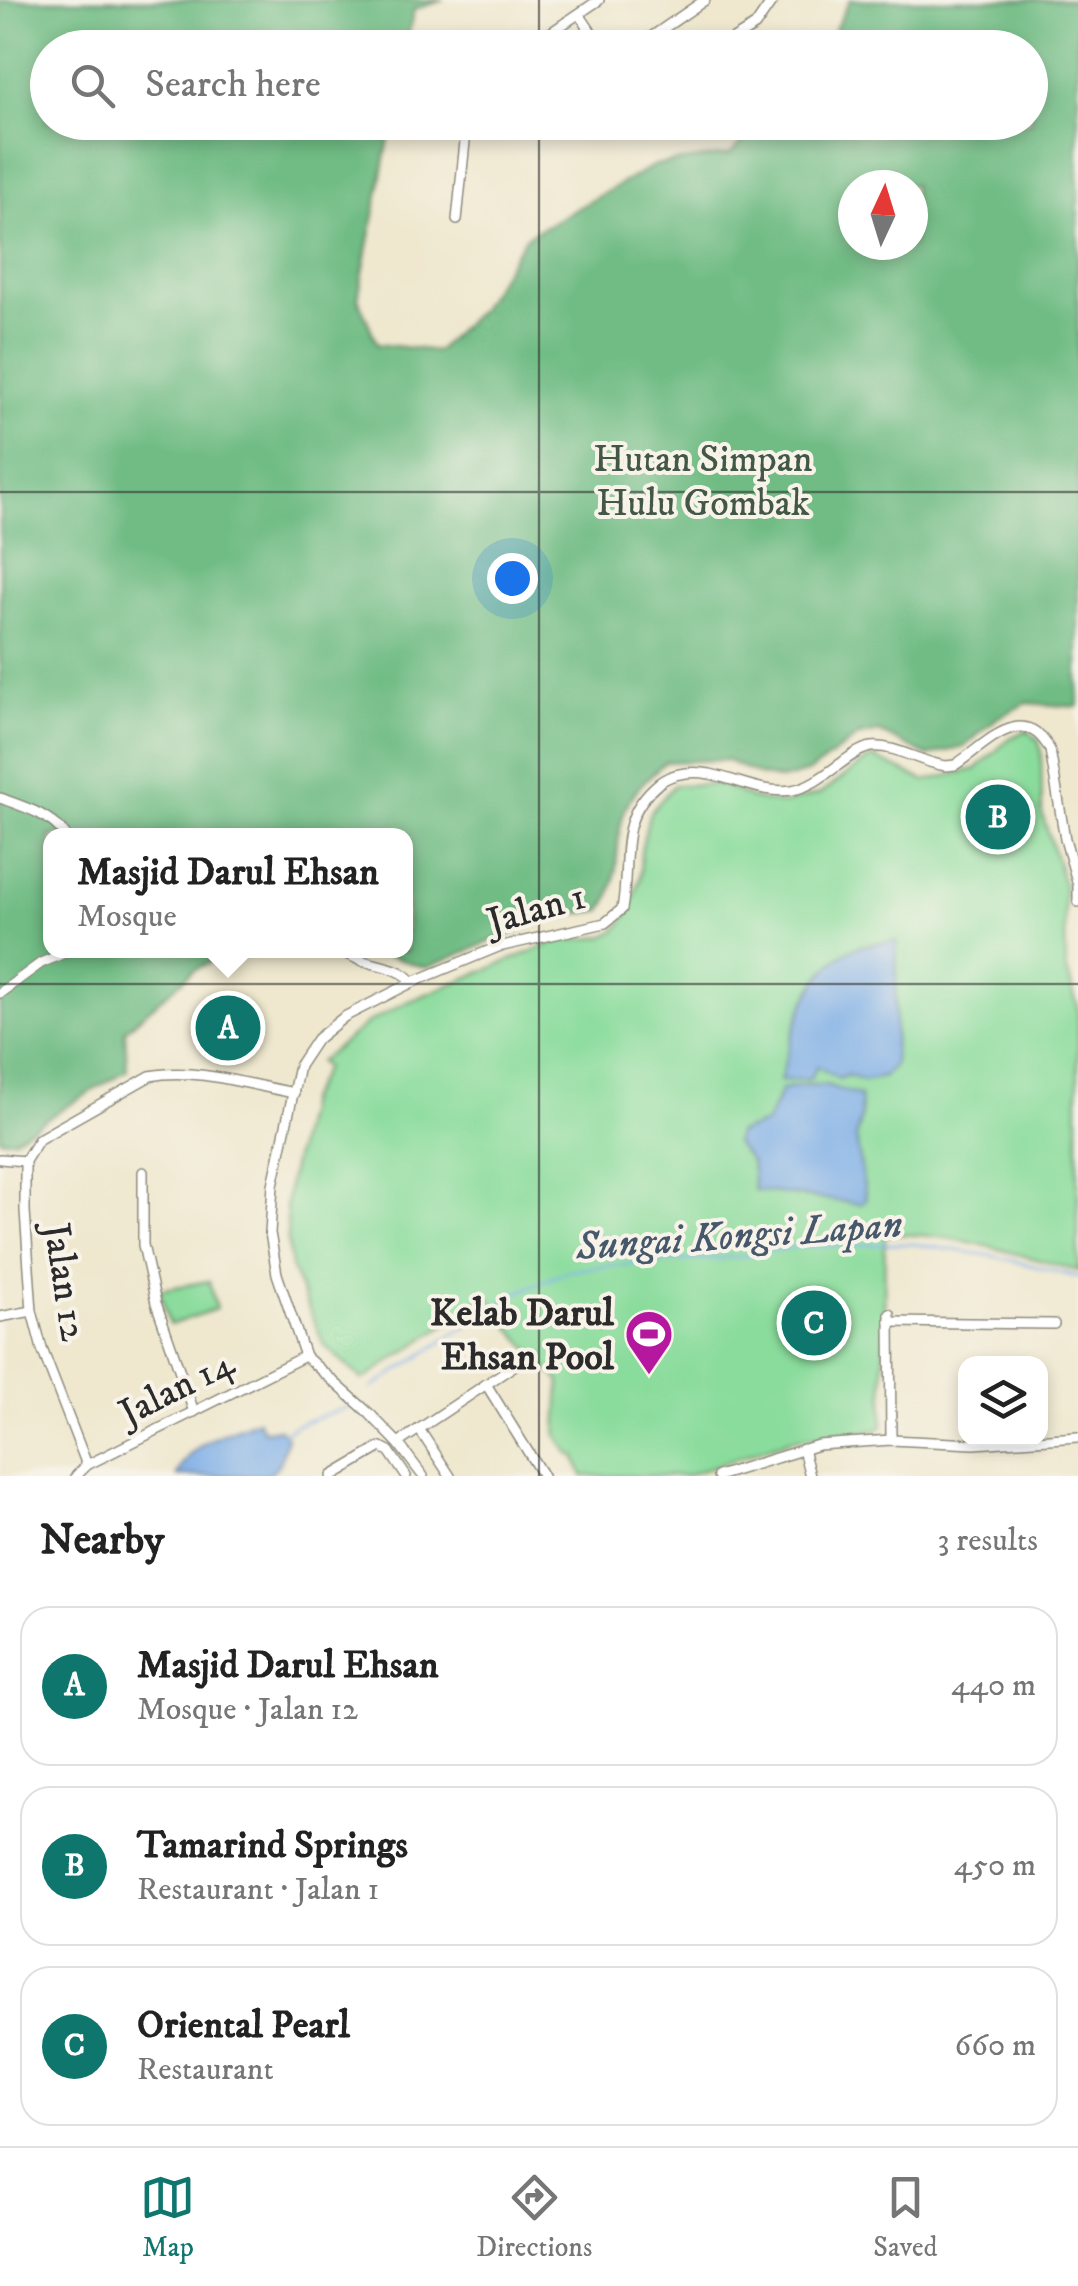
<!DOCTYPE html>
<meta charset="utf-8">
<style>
:root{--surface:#fff;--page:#f2f2f2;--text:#222;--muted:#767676;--line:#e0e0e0;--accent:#0f766e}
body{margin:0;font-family:"IM FELL DW Pica",serif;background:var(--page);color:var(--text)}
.controls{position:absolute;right:30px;bottom:30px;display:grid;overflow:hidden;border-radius:20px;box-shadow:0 5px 15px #0003}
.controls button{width:90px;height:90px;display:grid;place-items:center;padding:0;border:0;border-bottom:2px solid var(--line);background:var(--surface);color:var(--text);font:50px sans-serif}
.compass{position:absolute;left:838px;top:170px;width:90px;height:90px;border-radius:50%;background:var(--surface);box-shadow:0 5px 15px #0003;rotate:4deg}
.you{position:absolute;left:512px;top:578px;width:35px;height:35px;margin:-25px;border:8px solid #fff;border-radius:50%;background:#1a73e8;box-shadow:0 0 0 15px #1a73e833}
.badge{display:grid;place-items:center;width:65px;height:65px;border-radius:50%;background:var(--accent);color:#fff;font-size:32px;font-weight:700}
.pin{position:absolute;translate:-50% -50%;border:5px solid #fff;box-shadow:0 2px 10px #0006}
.popup{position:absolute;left:43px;top:828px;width:370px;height:130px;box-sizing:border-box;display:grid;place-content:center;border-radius:20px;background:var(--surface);filter:drop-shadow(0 2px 8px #0005);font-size:32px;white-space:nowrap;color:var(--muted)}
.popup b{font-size:38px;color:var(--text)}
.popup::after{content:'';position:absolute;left:50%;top:100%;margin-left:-20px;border:20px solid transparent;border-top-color:var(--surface)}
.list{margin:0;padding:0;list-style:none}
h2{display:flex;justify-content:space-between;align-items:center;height:130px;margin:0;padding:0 40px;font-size:42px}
h2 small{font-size:32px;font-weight:400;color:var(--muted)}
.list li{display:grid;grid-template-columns:65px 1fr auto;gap:30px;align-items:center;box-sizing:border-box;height:160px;margin:0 20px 20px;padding:0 20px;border:2px solid var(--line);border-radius:30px}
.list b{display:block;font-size:38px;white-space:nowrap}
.list p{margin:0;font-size:32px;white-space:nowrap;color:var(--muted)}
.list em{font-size:32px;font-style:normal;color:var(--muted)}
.icon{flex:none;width:55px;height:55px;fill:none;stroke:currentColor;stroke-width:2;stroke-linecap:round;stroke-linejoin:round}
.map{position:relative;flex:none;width:1078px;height:1476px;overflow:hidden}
.search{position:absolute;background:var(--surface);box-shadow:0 5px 15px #0003;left:30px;right:30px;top:30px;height:110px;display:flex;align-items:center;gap:25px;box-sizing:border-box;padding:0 35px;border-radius:55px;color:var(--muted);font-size:38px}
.sheet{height:670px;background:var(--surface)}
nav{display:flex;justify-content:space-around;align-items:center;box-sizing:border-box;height:140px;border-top:2px solid var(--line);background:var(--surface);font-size:28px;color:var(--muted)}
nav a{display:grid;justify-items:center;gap:5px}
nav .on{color:var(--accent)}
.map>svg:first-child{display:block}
</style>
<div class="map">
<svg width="1078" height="1476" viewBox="0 0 1078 1476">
<rect width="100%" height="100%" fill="#f7f3e8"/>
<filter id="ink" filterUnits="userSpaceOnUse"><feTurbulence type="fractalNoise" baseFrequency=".01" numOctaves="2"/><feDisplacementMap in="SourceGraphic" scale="20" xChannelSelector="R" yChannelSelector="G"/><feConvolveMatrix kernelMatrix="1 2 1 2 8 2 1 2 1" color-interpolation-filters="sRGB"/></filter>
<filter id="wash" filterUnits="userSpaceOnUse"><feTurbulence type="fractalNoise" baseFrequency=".0048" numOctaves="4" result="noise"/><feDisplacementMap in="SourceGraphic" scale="40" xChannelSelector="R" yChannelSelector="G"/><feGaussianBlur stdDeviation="2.25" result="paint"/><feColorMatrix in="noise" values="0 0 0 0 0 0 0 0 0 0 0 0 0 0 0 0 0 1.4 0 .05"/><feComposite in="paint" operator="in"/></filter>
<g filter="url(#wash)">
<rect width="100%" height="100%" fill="#efe8cf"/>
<!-- green -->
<g fill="#8adc9c" stroke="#5a8464" stroke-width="2.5">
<path d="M1027,730L1039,741L1041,752L1042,813L1064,885L1066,967L1078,1008V1271C1015,1254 951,1231 885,1235L883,1425L878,1430L793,1439L685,1476H583L575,1455H570L557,1435L560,1382L503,1320L488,1296L363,1380L324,1345L291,1267L288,1244L286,1205L289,1181L307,1101L325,1067L319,1062L369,1022L407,1002L555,942L603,937L618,929L628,914L640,878L641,852L649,814L674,785L721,784L751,798L782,804L820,794L869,759L875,758L925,781L976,769L1010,738Z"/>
<polygon points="209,1281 216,1309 170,1325 159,1290"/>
</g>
<!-- forest -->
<path fill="#6fbc84" stroke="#4d7458" stroke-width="2.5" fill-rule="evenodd" d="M0,0H444L414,9L406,47L48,48V122L392,123L358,298L377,344L437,351L479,310L526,237L655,165L730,154L762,123L1030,122V48L826,47L850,0H1078V707L1027,703L997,718L964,747L928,756L879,732L859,736L809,772L782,780L759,775L726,760L665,762C652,774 636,787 628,803C611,837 624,879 602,910L549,918L426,968L373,951L406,950V836H51V950L233,951L194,970L125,1030L127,1070L13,1139H0ZM853,185H913V245H853Z"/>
<!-- water -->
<g fill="#7cade7" stroke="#546c89" stroke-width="2.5">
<path d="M897,941L894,1065L884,1077L863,1081L848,1075L839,1079L817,1066L810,1079L780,1081C791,1036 806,974 850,950C862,943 883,943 897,941Z"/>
<polygon points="804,1085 826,1085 860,1096 861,1117 856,1136 866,1200 861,1204 754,1190 751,1162 735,1143 737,1133 766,1123 782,1089"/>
<path d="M258,1420L263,1430L280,1429L287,1437L280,1463L268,1476H177C187,1443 228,1432 258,1420Z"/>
</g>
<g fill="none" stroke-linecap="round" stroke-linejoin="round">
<!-- stream -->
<g stroke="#7cade7" stroke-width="2.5">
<polyline points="372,1388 516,1293 568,1271 605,1266 738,1257 796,1247 884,1244 914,1244 994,1256 1078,1277"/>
<polyline points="281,1435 300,1423 349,1407"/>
</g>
</g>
</g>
<g filter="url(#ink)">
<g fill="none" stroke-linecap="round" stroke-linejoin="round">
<!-- minor casing -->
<g stroke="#8d8a7d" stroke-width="12">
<g id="minor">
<polyline points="579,14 602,48"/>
<polyline points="528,48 599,0"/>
<polyline points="635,48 705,0"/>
<polyline points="718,48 755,26 773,0"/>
<polyline points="489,122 502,129 520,122"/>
<polyline points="457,220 467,122"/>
<path d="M0,798C25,807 50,814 66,836"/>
<path d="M342,950C362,968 395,961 413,982"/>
<polyline points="0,993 41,963 71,950"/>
<polyline points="0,1159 25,1161"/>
<polyline points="143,1172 143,1245 156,1303 194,1412"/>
<polyline points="890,1314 891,1440"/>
<polyline points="0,1317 32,1311"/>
<polyline points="890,1322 1054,1324"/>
<polyline points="486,1384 543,1476"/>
<polyline points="419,1429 450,1476"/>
<polyline points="398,1443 527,1357"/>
<polyline points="803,1449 810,1476"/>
<path d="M87,1465L42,1349L32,1311L25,1211V1161L39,1139L150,1076C195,1067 249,1085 294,1093"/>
<polyline points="76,1476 87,1465 305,1356"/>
<polyline points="332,1476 381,1447 389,1451 406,1476"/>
<path d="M423,1476L398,1443L370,1414L305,1356L277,1274L270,1233L273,1185L299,1066L317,1039L344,1017L413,982L498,947L605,923L622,909C631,860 615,819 659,783C673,772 694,771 710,774C738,780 764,794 792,790C823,785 850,749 872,747C896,745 921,763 946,766L955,765C987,744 1023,700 1050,750L1065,839L1078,885V902"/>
<polyline points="718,1476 818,1445 891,1440 974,1444 1078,1437"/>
</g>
</g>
<!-- minor -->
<use href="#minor" stroke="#fff" stroke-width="9"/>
</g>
</g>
<!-- grid -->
<path fill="none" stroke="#2b2b2b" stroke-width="2.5" stroke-opacity="0.55" d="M539,0V48M539,122V1476M0,492H1078M0,984H1078"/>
<!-- icons -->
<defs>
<g id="stadium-pin" transform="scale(2.5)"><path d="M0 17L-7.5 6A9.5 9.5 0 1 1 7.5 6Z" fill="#b5179e" stroke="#f7f3e8"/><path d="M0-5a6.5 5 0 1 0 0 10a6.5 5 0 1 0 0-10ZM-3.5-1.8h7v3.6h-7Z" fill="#fff"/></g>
</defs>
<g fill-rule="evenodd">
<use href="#stadium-pin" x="649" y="1334"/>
</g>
<g text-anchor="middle" stroke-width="8" stroke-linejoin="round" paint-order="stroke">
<!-- park labels -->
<g font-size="38" fill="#435747" stroke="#f7f3e8">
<text x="703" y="471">Hutan Simpan<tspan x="703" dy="44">Hulu Gombak</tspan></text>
</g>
<!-- street labels -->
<g font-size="38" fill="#2b2b2b" stroke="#f7f3e8">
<text transform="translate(536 908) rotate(-16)" y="13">Jalan 1</text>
<text transform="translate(66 1282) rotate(81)" y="13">Jalan 12</text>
<text transform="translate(176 1387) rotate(-27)" y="13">Jalan 14</text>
</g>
<!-- poi labels -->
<g font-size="38" font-weight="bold" fill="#2b2b2b" stroke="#f7f3e8" text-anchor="end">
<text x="614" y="1325">Kelab Darul<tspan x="614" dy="44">Ehsan Pool</tspan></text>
</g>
<!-- water labels -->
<g font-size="40" font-style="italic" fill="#47586d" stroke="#f7f3e8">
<text transform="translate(739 1234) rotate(-4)" y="14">Sungai Kongsi Lapan</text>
</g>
</g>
</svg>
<div class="controls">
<button><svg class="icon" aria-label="layers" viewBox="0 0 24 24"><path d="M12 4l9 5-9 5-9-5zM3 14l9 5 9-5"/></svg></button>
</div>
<svg class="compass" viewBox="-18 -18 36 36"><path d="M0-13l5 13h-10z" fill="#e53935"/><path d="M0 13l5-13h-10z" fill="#767676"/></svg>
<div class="you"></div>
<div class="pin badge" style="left:228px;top:1028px">A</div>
<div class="popup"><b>Masjid Darul Ehsan</b>Mosque</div>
<div class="pin badge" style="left:998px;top:817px">B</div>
<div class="pin badge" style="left:814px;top:1323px">C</div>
<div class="search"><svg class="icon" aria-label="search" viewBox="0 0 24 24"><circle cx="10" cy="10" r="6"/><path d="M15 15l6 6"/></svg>Search here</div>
</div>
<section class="sheet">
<h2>Nearby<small>3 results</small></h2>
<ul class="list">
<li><span class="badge">A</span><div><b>Masjid Darul Ehsan</b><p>Mosque · Jalan 12</p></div><em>440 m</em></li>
<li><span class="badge">B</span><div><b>Tamarind Springs</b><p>Restaurant · Jalan 1</p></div><em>450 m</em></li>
<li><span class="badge">C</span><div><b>Oriental Pearl</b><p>Restaurant</p></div><em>660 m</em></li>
</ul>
</section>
<nav>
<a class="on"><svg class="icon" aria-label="map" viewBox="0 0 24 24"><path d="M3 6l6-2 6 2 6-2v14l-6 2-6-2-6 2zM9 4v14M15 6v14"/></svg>Map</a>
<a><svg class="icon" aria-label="directions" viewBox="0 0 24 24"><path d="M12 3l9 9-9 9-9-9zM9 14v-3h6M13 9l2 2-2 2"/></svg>Directions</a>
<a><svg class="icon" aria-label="saved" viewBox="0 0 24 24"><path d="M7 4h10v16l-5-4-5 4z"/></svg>Saved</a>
</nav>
